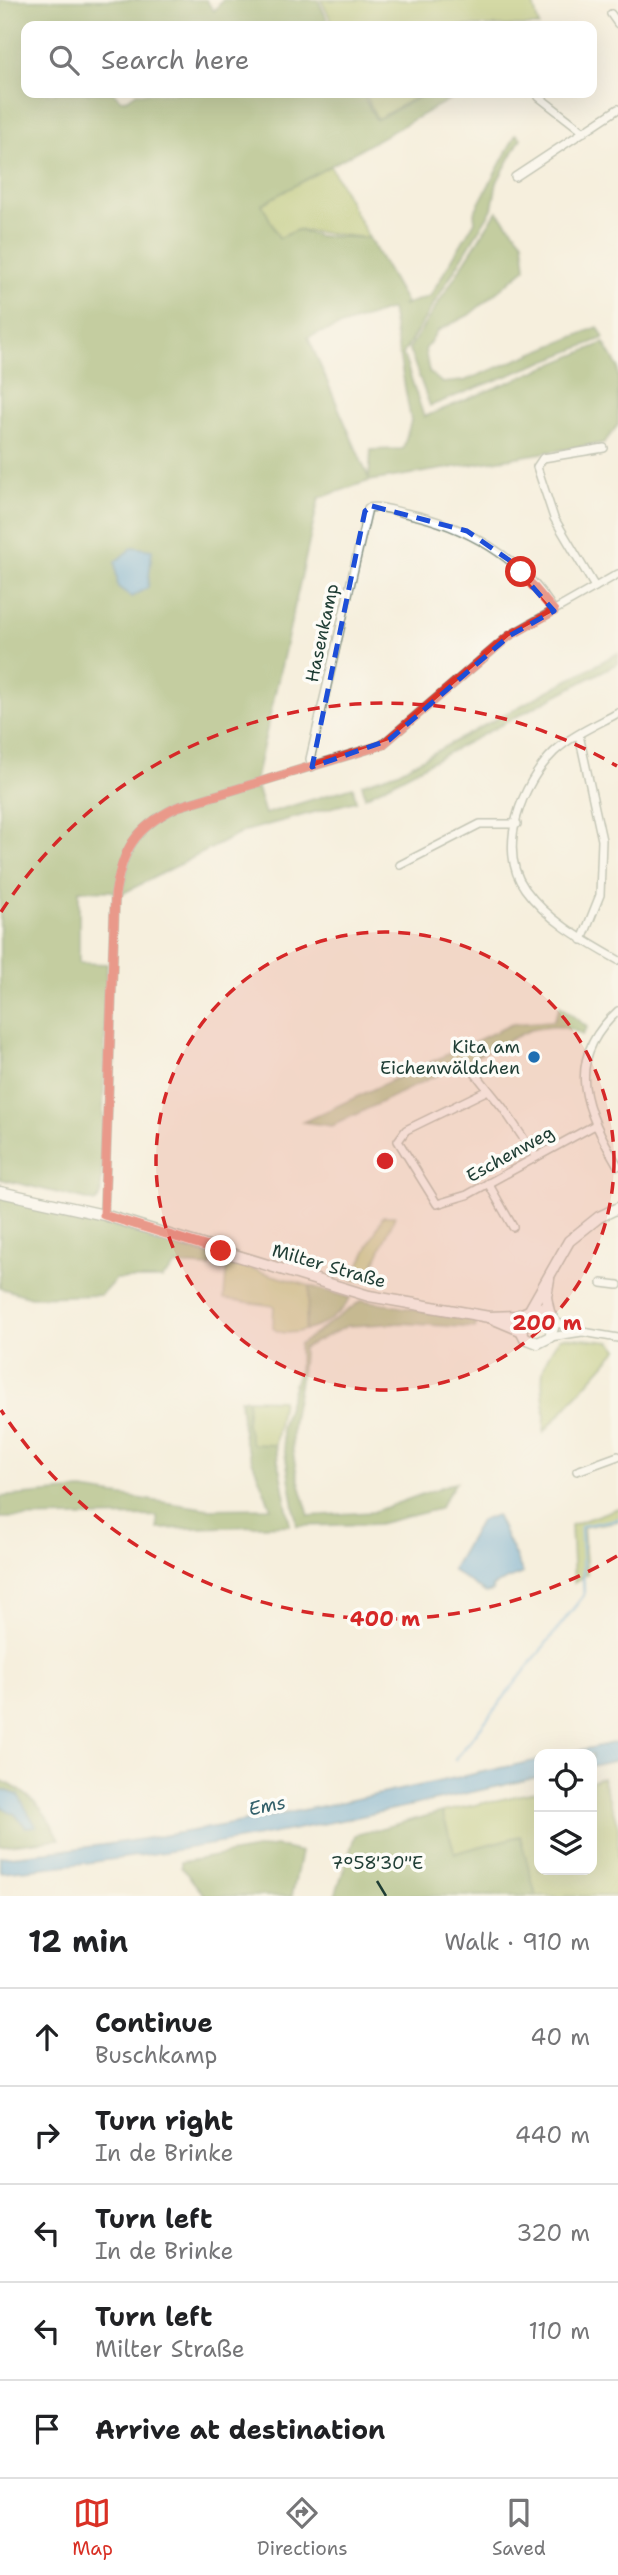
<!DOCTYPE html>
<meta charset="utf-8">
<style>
:root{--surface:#fff;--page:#f2f2f2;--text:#202124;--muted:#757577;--line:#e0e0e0;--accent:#d93025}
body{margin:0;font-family:"Shantell Sans",sans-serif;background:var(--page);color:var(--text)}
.controls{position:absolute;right:21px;bottom:21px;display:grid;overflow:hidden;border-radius:14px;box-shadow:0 7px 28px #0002}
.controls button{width:63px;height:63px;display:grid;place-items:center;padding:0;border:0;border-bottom:2px solid var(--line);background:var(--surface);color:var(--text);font:35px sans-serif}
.stop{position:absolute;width:21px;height:21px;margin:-16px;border:5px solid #d93025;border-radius:50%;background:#fff}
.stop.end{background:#d93025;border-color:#fff;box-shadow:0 2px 7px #0008}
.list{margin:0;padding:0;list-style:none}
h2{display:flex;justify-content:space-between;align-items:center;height:91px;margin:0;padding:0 28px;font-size:30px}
h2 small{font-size:23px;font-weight:400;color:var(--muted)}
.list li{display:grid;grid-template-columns:46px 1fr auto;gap:21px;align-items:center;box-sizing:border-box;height:98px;padding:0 28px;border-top:2px solid var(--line)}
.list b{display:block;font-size:26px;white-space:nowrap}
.list p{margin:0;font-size:23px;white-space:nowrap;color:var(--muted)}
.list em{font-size:23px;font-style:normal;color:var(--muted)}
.icon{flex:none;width:38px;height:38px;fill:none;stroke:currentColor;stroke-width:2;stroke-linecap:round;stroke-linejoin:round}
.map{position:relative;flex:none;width:618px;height:1896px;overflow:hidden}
.search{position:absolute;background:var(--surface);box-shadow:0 7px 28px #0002;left:21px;right:21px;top:21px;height:77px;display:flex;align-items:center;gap:18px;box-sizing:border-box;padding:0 24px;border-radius:14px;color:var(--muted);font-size:26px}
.sheet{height:581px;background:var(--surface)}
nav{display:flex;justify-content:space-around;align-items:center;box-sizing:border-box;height:98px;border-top:2px solid var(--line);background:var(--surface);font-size:19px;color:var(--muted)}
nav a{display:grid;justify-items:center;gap:4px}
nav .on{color:var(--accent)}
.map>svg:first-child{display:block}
</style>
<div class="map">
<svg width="618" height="1896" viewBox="0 0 618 1896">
<rect width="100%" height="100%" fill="#fdfcf7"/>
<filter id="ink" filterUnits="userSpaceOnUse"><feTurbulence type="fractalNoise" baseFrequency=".0143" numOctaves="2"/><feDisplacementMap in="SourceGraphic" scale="14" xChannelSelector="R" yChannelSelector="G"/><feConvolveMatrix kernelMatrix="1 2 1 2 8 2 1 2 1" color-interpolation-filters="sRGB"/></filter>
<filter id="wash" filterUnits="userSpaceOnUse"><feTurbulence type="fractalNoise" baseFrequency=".00686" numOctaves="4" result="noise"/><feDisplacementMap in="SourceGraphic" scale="28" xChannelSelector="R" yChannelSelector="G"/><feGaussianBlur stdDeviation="1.57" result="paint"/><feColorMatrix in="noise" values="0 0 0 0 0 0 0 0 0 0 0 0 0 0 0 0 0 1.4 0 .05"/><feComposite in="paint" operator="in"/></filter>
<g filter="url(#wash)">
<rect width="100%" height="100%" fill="#f6efdd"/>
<!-- green -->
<g fill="#aabe63" stroke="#647e4c" stroke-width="2">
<polygon points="321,0 532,0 539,26 334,26"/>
<polygon points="365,93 423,93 377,119"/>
<polygon points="330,165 369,238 297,230 279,239 262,204"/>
<polygon points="383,1216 395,1216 367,1281 352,1280"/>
<path d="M227,1262L310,1286L305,1330C296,1333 280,1335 273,1328L274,1306L224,1299Z"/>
<path d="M565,1337L611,1342L618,1349L544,1432C550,1392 528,1378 560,1338Z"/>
<polygon points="248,1399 282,1400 275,1445 252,1445 246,1424"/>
<polygon points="618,1508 618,1521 583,1527 587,1574 574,1583 571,1525"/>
<polygon points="602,1778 618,1826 618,1896 536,1896 520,1836 455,1853 442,1812 539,1791 539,1870 592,1870 592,1781"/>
</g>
<!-- forest -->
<g fill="#87a559" stroke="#537146" stroke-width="2" fill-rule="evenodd">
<path d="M0,0H206L214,11L223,0H318L330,26H26V93H114L121,100L128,99L137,93H362L376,120L427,93H461L262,204L279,238L297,230L318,236L369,238L406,303L401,306L430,296L475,221L474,213L516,134L521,138L497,182L492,209L403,354L424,417L604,343L618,367V425L604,443L369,481L319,498L255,782L265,814L353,787L356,801L245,831L120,895L112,891L79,890V963L107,964L101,1194L96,1202L0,1179ZM391,309L411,421L403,449L371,450L369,479L308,337Z"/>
<polygon points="497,211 523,241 526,268 469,315 437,331 425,350 429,372 442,383 464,381 598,327 604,338 430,406 409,349"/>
<polygon points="618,653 618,663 365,797 362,784 398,772"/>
<path d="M560,1006L587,1027L582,1035C564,1024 551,1026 530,1030L332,1126L303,1122L512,1024L553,1021Z"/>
<polygon points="0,1197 98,1221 214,1256 210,1267 176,1265 162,1279 116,1279 101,1295 31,1297 0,1288"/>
<path d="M310,1286L350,1298C345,1311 320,1329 305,1330Z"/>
<path d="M362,1300L478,1321L475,1328L401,1323L347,1326L303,1348C303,1374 297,1394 293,1419C288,1452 300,1484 309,1516L373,1512L456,1482L439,1509L378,1524L297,1526L281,1428L299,1369V1345Z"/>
<polygon points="240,1399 248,1399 246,1424 252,1444 275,1445 290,1525 158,1529 157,1516 0,1518 0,1497 82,1490 209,1509 271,1508 244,1440"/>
<path d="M0,1780C31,1793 44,1810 60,1839L0,1846V1806L15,1814L26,1827L18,1795L0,1789Z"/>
<polygon points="442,1812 455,1853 520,1836 536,1896 335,1896 355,1835"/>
<polygon points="275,1846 301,1852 292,1896 205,1896 181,1867 181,1862"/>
</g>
<!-- water -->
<g fill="#5ba3d2" stroke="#3d7083" stroke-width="2">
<polygon points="133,547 152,550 148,587 132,597 118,587 115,562"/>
<polygon points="496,1515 523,1573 492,1586 493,1591 486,1593 452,1570 480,1521"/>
<polygon points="618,1742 618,1760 592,1766 592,1754 563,1754"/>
<path d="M539,1760V1777C361,1818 183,1856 0,1872V1857C182,1840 361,1798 539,1760Z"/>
<polygon points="0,1789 18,1795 36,1826 26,1827 15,1814 0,1806"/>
</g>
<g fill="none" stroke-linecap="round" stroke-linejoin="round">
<!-- stream -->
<polyline stroke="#5ba3d2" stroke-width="2.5" points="455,1760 584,1595 581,1526 618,1519"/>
</g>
</g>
<g filter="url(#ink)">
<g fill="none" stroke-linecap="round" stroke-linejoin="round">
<!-- minor casing -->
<g stroke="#8a9688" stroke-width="10">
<g id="minor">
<polyline points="611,14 618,24"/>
<polyline points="542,93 539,97 584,132"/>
<polyline points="515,177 618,109"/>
<polyline points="595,587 554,518 537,467 543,458 604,448"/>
<path d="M618,713C596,725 572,735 554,752C522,783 496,849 525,889C548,921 585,941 618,960"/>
<polyline points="579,735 602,840 600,895 582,940"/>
<path d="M312,767L310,759L368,508C379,505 394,511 405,513C464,525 522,557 554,611"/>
<polyline points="400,865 480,824 517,824"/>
<path d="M618,1011C562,1061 586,1111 618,1166"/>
<polyline points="466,1062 503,1108 536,1157"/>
<polyline points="488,1090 406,1130 398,1141 437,1204 467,1195 595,1125"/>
<polyline points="488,1183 513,1227"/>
<path d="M104,1215L115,895C123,850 134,828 177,807L382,745L509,636L618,574"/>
<polyline points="602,1283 618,1285"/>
<polyline points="555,1322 583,1332 618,1338"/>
<polyline points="550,1337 582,1332"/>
<polyline points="577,1471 618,1456"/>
</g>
</g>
<!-- major casing -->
<g stroke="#8a9688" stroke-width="13">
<g id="major">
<polyline points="0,1192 104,1215 369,1296 489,1317 517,1316 538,1307 549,1312 555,1322 550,1337 538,1343 525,1338 519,1326 523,1314"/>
<polyline points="549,1279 546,1297 549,1312"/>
<polyline points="531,1308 569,1241 599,1217 618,1208"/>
<polyline points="489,1317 520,1330"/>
</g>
</g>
<!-- minor -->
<use href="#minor" stroke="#fff" stroke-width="7"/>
<!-- major -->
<use href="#major" stroke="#fff" stroke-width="10"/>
</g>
</g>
<g fill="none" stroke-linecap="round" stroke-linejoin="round" filter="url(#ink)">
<!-- route -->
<path stroke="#d93025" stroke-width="9" d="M221,1251L104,1215L115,895C122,850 134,828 177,807L382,745L509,636L554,611L521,572"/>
</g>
<!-- marked area -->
<path d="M0 0H618V1896H0ZM372,506L467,531L509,560L554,611L509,636L389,740L312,767L365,511Z" fill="#f6efdd" fill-opacity=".55" fill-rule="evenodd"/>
<path fill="none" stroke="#1d4ed8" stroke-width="5" stroke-dasharray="14 9" stroke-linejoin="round" d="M372,506L467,531L509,560L554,611L509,636L389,740L312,767L365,511Z"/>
<!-- ticks -->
<path fill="none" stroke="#1f3d34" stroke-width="2.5" d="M377,1881L386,1896"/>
<!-- distance rings -->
<circle cx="385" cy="1161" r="229" fill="#d62828" fill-opacity=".12"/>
<g fill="none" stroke="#d62828" stroke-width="3.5" stroke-dasharray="12 9">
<circle cx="385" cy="1161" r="229"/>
<path d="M617 1556A458 458 0 0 1 1 1410M1 912A458 458 0 0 1 617 766"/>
</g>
<!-- markers -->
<circle fill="#1f6fb2" stroke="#fdfcf7" stroke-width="2.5" cx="534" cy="1057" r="7"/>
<g text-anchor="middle" stroke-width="7" stroke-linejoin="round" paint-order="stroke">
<!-- street labels -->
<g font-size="18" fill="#1f3d34" stroke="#fdfcf7">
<text transform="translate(322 633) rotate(-78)" y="6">Hasenkamp</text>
<text transform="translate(510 1154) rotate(-29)" y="6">Eschenweg</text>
<text transform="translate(329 1266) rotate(16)" y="6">Milter Straße</text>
</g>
<!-- poi labels -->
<g font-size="18" fill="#1f3d34" stroke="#fdfcf7" text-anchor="end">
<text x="520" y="1053">Kita am<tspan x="520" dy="21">Eichenwäldchen</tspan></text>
</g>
<!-- water labels -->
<g font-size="19" font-style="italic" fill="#34616b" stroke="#fdfcf7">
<text transform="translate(267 1805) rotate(-12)" y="7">Ems</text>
</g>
</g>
<g font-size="18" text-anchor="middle" fill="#1f3d34" stroke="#fdfcf7" stroke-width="7" stroke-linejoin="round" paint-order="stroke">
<text x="377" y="1869">7°58'30"E</text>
</g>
<circle cx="385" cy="1161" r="10" fill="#d62828" stroke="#fdfcf7" stroke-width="3.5"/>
<g font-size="21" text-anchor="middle" font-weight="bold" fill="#d62828" stroke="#fdfcf7" stroke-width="7" stroke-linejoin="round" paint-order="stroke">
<text x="547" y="1330">200 m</text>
<text x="385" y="1626">400 m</text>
</g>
</svg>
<div class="controls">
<button><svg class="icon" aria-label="locate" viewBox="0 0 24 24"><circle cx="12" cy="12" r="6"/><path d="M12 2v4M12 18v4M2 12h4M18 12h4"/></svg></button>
<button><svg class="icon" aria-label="layers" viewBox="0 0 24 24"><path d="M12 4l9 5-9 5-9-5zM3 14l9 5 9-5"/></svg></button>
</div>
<div class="stop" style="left:521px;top:572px"></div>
<div class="stop end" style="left:221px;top:1251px"></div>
<div class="search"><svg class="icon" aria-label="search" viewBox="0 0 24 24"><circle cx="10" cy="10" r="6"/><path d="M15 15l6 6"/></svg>Search here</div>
</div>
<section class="sheet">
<h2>12 min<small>Walk · 910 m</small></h2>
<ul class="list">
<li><svg class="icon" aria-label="ahead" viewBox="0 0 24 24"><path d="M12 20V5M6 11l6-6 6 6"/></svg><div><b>Continue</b><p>Buschkamp</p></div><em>40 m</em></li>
<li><svg class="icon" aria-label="right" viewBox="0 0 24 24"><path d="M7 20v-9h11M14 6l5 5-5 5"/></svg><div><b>Turn right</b><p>In de Brinke</p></div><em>440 m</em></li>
<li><svg class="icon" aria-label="left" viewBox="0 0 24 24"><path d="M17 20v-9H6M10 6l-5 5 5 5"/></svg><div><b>Turn left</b><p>In de Brinke</p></div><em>320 m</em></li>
<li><svg class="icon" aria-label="left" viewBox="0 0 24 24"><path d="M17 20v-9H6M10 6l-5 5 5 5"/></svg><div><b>Turn left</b><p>Milter Straße</p></div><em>110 m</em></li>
<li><svg class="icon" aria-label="arrive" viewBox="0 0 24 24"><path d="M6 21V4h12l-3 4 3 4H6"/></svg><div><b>Arrive at destination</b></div></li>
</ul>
</section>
<nav>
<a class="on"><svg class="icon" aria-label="map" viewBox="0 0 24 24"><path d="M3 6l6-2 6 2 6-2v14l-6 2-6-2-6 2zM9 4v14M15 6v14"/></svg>Map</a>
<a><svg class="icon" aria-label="directions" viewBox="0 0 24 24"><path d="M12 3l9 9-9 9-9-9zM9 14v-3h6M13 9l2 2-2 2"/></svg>Directions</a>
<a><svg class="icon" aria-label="saved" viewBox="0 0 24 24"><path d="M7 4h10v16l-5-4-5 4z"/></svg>Saved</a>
</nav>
